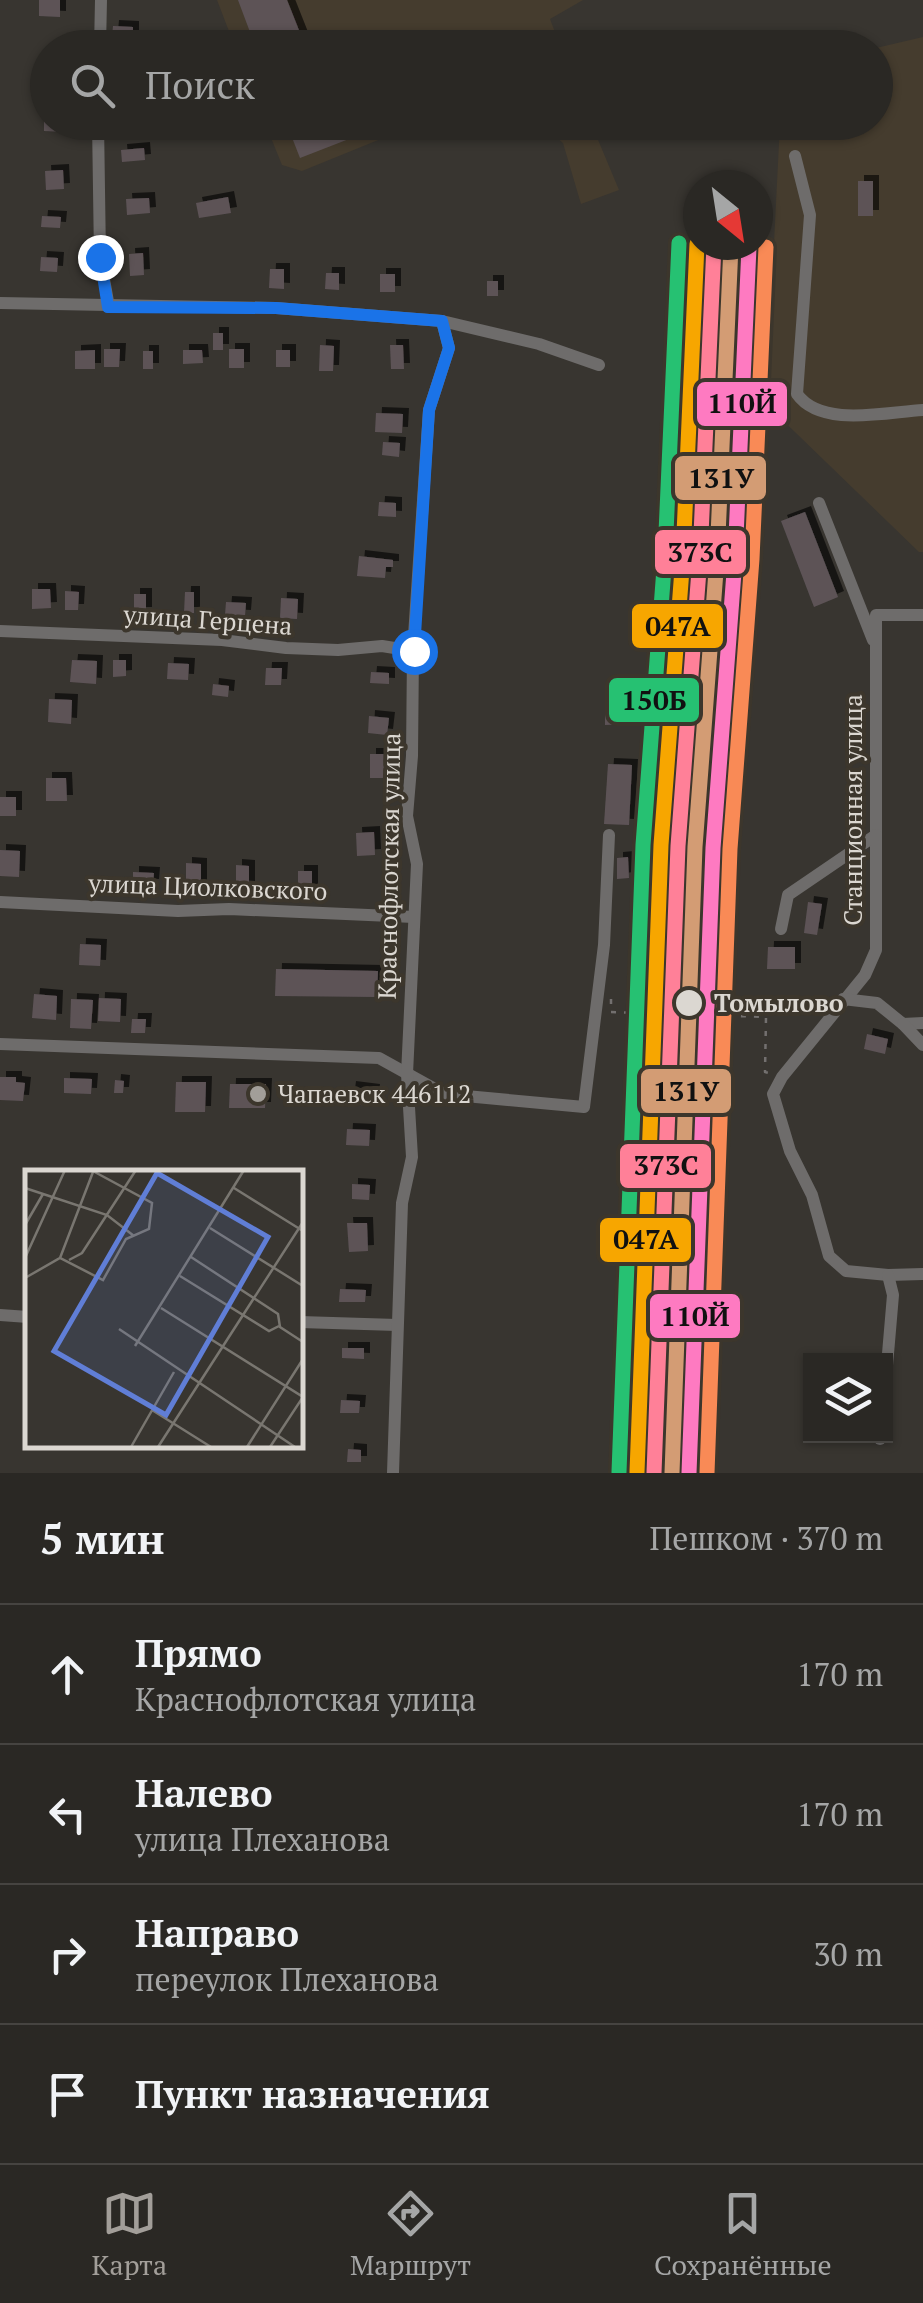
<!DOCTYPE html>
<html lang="ru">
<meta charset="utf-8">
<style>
:root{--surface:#2a2824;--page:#363431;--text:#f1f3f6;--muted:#a5a6a6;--line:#464441;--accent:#a29e99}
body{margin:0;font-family:"PT Serif",serif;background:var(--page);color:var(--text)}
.controls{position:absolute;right:30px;bottom:30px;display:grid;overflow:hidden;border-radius:0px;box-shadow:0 2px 8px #0004}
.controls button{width:90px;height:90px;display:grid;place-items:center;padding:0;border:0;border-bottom:2px solid var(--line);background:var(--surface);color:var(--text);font:50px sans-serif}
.compass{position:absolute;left:683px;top:170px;width:90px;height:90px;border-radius:50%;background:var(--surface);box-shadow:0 2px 8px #0004;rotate:150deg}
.stop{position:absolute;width:30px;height:30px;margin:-22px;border:8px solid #1a73e8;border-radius:50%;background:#fff}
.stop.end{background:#1a73e8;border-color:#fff;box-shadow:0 2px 10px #0008}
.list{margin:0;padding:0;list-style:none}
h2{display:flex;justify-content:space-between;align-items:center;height:130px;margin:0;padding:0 40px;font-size:42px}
h2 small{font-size:32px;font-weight:400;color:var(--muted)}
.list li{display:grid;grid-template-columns:65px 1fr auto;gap:30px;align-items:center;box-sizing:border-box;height:140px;padding:0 40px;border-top:2px solid var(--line)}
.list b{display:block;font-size:38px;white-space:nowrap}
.list p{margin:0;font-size:32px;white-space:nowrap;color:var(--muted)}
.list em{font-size:32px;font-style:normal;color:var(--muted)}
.icon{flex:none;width:55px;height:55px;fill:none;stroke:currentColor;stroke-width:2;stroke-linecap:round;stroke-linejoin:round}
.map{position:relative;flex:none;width:923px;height:1473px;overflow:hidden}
.search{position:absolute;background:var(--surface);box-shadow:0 2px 8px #0004;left:30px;right:30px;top:30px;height:110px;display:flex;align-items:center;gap:25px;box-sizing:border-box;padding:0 35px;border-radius:55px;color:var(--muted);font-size:38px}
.sheet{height:690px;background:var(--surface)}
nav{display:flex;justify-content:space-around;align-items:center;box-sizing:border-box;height:140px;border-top:2px solid var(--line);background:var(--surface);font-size:28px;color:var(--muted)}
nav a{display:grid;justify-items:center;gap:5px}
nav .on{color:var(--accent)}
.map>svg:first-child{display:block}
</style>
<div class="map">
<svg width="923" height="1473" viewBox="0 0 923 1473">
<defs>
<filter id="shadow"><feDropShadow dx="6" dy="-6" stdDeviation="0" flood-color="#0009"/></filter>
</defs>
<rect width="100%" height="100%" fill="#383530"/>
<!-- built -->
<g fill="#453c2e">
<polygon points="217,0 583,0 550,19 561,48 235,47"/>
<polygon points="923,37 923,552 919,552 766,404 780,123 876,122 876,48"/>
<polygon points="265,123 420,123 302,171 282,165"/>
<polygon points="540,123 591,123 619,190 581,204 563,143"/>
</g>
<!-- building -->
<g fill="#5d5357" filter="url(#shadow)">
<polygon points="39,0 60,0 60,17 39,16"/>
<polygon points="238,0 287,0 306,48 256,48"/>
<polygon points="113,26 133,27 133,38 112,37"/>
<polygon points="44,114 48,114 48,122 65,122 65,132 44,131"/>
<polygon points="286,122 390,122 390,123 300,158"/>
<polygon points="144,148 145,160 122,162 121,150"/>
<polygon points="63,170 64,189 46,190 45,171"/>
<rect x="858" y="181" width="15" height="35"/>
<polygon points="228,197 231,213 199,218 196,203"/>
<polygon points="149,198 150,213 127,215 126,199"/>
<polygon points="42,216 61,217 60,228 41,227"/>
<polygon points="143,253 144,275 130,276 129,254"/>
<polygon points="41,257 58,258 57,272 40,271"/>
<polygon points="270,269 284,269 284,289 269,288"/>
<polygon points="326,273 339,273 339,290 325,289"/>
<rect x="380" y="274" width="15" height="18"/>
<rect x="487" y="281" width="11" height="15"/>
<rect x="213" y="333" width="10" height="17"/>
<polygon points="320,345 334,346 333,371 319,371"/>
<polygon points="390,345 403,345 404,369 391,369"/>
<polygon points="104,349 120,349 119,367 104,367"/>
<rect x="229" y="349" width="15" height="19"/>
<polygon points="95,350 95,369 75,369 75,351"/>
<polygon points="183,350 202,350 203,363 183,364"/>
<rect x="276" y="350" width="14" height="17"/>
<rect x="143" y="351" width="10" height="18"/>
<polygon points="376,413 403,414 402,433 375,432"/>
<polygon points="383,442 400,443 399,457 382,455"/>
<polygon points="379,502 396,503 396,517 378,516"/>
<polygon points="805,512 838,597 814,607 781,521"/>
<polygon points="359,556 393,560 393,567 386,567 385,578 357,576"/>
<polygon points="32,589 50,589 51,608 32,609"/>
<polygon points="65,591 79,592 78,610 65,610"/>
<polygon points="185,592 194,592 194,613 184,613"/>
<rect x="134" y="594" width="12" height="19"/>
<polygon points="281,598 298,599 297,619 280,618"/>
<polygon points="226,602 246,603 245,616 225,615"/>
<polygon points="72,660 97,661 96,684 70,682"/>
<polygon points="113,660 126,660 126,676 113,677"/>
<polygon points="168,663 189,664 188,680 167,679"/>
<polygon points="266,668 282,668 281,685 265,685"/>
<polygon points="371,672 389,673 389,684 370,683"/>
<polygon points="213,684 229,686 228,697 212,695"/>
<polygon points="49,699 72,700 71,724 48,722"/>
<polygon points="627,702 628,724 605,725 605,703"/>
<polygon points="369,716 389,718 387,735 368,733"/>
<rect x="370" y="754" width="18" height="24"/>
<polygon points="608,764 632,765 629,825 604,824"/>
<polygon points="46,778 66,778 67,801 46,801"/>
<rect x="0" y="797" width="16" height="19"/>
<polygon points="374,832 375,855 357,856 356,833"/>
<polygon points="0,850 20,851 19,877 0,876"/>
<polygon points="628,857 629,878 617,879 617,858"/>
<polygon points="186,863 201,864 201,886 186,885"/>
<polygon points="236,865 249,866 249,887 236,886"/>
<rect x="298" y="871" width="14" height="20"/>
<polygon points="133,872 154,873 153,885 133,884"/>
<polygon points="808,902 822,904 817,935 804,933"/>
<polygon points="80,944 101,945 100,966 79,965"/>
<polygon points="768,947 795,947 795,969 767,969"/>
<polygon points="276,969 378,971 377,997 275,996"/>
<polygon points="34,994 57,996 56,1020 32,1018"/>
<polygon points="99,998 121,999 120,1022 98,1021"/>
<polygon points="71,999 93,1000 91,1029 70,1028"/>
<polygon points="132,1019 146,1019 145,1033 131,1033"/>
<polygon points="867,1034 888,1039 885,1054 864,1049"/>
<polygon points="0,1077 16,1077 16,1082 25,1083 23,1101 0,1100"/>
<polygon points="64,1078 92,1079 91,1094 64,1093"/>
<polygon points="115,1080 124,1081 123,1093 114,1093"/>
<polygon points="176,1082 206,1082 205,1112 175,1112"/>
<polygon points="230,1084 266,1084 265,1108 229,1108"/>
<polygon points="350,1087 374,1090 372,1106 348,1104"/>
<polygon points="347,1129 370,1130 369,1146 346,1145"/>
<polygon points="352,1184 370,1185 369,1200 352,1199"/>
<polygon points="347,1223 367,1223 368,1251 349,1252"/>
<polygon points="340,1289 366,1290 365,1302 339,1302"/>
<polygon points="342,1348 364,1348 364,1359 342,1358"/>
<polygon points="341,1400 360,1401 359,1413 340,1413"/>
<polygon points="348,1449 361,1450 361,1462 347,1462"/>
</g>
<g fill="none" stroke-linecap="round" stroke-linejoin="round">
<!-- path -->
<g stroke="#73706f" stroke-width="2.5" stroke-dasharray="5 8" stroke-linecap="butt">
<polyline points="611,999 611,1012 766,1017 765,1072 769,1073"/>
<polyline points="679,1061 680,1015"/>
</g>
<!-- minor -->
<g stroke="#6e6c6b" stroke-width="12">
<polyline points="100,48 101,0"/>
<polyline points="98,122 100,257 109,307"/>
<path d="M795,156L810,215L797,394C821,428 886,412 923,410"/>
<polyline points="0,303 276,308 442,321 539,344 599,365"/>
<polyline points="819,503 873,640"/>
<polyline points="923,615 876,615 876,950 865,975 782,1077 773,1094 790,1151 812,1195 829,1256 846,1271 888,1275 923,1274"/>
<polyline points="0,631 222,640 286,648 338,650 382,646 413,651"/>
<polyline points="0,902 178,911 229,909 414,917"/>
<polyline points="781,929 788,895 876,835"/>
<polyline points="843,999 877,1003 903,1024 923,1023"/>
<polyline points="903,1024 923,1045"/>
<polyline points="0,1044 379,1058 444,1094 584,1107 604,945 609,835"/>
<polyline points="0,1315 28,1317"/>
<polyline points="300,1322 397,1325"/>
<polyline points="886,1377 893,1295 888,1275"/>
<polyline points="880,1439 880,1436"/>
<polyline points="393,1473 402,1203 412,1157 407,1074 417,864 407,816 412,756 413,651 429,410 449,348 442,321"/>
</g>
<!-- rail-1 casing -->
<g stroke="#3c362c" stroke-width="22">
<polyline id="rail-1" points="654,1473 678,846 700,557 714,245"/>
</g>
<!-- rail-2 casing -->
<g stroke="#3c362c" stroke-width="22">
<polyline id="rail-2" points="672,1473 695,847 717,558 731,246"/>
</g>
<!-- rail-3 casing -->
<g stroke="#3c362c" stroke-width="22">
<polyline id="rail-3" points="637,1472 661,845 683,556 697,244"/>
</g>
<!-- rail-4 casing -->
<g stroke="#3c362c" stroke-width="22">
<polyline id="rail-4" points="689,1473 713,848 735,559 749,247"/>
</g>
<!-- rail-5 casing -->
<g stroke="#3c362c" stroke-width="22">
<polyline id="rail-5" points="619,1472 643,845 665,555 679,243"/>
</g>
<!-- rail-6 casing -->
<g stroke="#3c362c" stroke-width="22">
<polyline id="rail-6" points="707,1473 730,849 752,559 766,247"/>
</g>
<!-- rail-1 -->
<use href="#rail-1" stroke="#ff8098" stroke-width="15"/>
<!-- rail-2 -->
<use href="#rail-2" stroke="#d39c74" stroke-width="15"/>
<!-- rail-3 -->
<use href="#rail-3" stroke="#f7a600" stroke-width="15"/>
<!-- rail-4 -->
<use href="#rail-4" stroke="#fe7ac1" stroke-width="15"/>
<!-- rail-5 -->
<use href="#rail-5" stroke="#26c172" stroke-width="15"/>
<!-- rail-6 -->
<use href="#rail-6" stroke="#f98a56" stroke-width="15"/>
</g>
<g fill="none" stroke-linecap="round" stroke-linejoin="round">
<!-- route -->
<polyline stroke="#1a73e8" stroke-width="12" points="100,257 108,307 276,308 442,321 449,348 429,410 414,651"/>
</g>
<!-- markers -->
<circle fill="#dbd7d1" stroke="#3c362c" stroke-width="4" cx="689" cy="1003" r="15"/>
<circle fill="#a29e99" stroke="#3c362c" stroke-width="4" cx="258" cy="1094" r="10"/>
<g text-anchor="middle" stroke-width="8" stroke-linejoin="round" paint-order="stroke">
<!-- street labels -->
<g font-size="25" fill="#dbd7d1" stroke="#3c362c">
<text transform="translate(208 620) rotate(4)" y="9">улица Герцена</text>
<text transform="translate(853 810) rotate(-90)" y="9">Станционная улица</text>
<text transform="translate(389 866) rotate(-89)" y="9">Краснофлотская улица</text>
<text transform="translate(208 887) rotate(2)" y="9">улица Циолковского</text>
</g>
<!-- stop labels -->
<g font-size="25" font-weight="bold" fill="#dbd7d1" stroke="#3c362c" text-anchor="start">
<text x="714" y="1012">Томылово</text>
</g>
<!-- poi labels -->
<g font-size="25" fill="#dbd7d1" stroke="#3c362c" text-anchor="start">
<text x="278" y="1103">Чапаевск 446112</text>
</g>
</g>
<!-- overview -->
<g transform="translate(25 1170)">
<rect width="278" height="278" fill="#383530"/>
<path fill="none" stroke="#797670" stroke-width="2.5" d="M0,18L82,45L109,66M209,18L278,61M0,55L18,24M185,58L278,116M166,87L253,144L255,157L278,172M0,88L40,0M35,88L68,2M44,90L57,83L111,0M155,106L244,161L254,156M0,108L35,88L78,110L101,69L124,59L127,33L66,0M136,138L278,227L245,277M94,159L270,277M110,176L219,0M127,240L186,277M106,277L149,202M133,277L278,52M222,277L278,189"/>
<path fill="#607ed6" fill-opacity="0.15" stroke="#607ed6" stroke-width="5" d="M132,3L243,67L141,245L29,181Z"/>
<rect width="278" height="278" fill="none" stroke="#dbd7d1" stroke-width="5"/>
</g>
<g stroke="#3c362c" stroke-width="4">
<rect x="695" y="380" width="94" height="48" rx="10" fill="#fe7ac1"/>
<rect x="673" y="454" width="95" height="48" rx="10" fill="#d39c74"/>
<rect x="653" y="528" width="95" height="48" rx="10" fill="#ff8098"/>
<rect x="630" y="602" width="95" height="48" rx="10" fill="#f7a600"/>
<rect x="607" y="676" width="94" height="48" rx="10" fill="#26c172"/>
<rect x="639" y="1067" width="94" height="48" rx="10" fill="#d39c74"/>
<rect x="618" y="1142" width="95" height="48" rx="10" fill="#ff8098"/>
<rect x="598" y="1216" width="95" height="48" rx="10" fill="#f7a600"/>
<rect x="648" y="1292" width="94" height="48" rx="10" fill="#fe7ac1"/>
</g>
<g font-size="28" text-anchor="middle" font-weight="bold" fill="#111">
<text x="742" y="413">110Й</text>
<text x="721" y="488">131У</text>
<text x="700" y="562">373C</text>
<text x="678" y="636">047А</text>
<text x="654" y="710">150Б</text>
<text x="686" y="1101">131У</text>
<text x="666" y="1175">373C</text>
<text x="646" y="1249">047А</text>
<text x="695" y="1326">110Й</text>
</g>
</svg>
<div class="controls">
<button><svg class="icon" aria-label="layers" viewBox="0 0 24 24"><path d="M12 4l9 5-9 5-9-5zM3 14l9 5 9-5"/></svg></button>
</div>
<svg class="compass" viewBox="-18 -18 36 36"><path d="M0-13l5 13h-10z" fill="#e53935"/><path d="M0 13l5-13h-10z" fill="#a5a6a6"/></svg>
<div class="stop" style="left:414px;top:651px"></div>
<div class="stop end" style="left:100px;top:257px"></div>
<div class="search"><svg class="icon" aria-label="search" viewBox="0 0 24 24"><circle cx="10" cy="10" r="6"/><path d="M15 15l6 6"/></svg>Поиск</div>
</div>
<section class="sheet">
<h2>5 мин<small>Пешком · 370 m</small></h2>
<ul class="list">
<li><svg class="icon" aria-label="ahead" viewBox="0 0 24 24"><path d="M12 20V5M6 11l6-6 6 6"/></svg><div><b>Прямо</b><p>Краснофлотская улица</p></div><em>170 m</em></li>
<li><svg class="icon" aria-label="left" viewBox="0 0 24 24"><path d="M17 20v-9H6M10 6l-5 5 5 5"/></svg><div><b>Налево</b><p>улица Плеханова</p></div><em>170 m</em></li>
<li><svg class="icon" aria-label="right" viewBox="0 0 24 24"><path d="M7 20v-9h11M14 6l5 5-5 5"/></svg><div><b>Направо</b><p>переулок Плеханова</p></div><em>30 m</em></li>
<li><svg class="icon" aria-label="arrive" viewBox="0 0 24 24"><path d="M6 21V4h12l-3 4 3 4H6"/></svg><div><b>Пункт назначения</b></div></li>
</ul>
</section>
<nav>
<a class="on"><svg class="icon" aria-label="map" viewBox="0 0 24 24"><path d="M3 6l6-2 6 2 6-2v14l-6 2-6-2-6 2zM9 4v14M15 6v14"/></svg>Карта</a>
<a><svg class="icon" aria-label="directions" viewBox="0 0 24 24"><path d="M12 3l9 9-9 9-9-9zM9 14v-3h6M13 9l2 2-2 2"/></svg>Маршрут</a>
<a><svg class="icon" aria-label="saved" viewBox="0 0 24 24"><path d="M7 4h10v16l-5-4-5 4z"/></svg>Сохранённые</a>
</nav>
